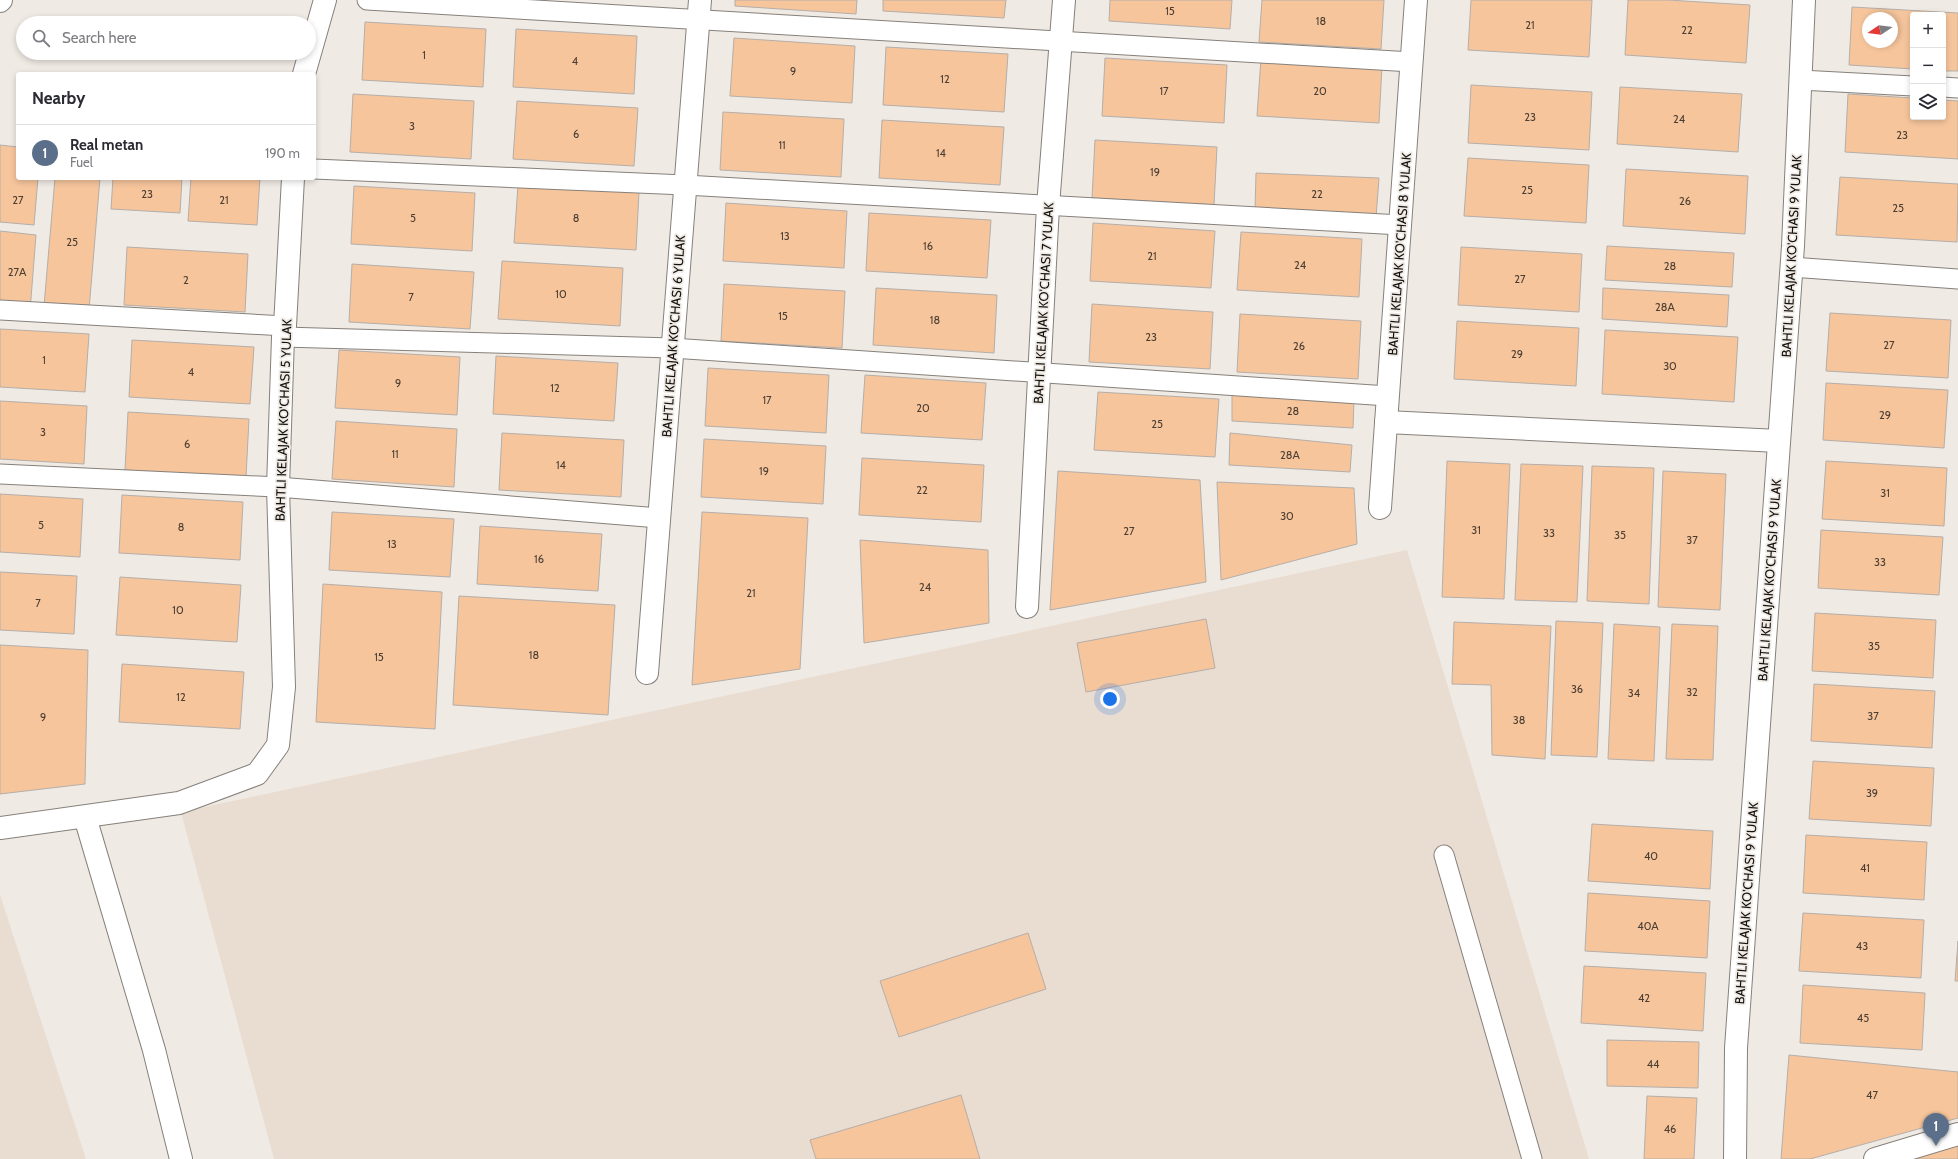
<!DOCTYPE html>
<meta charset="utf-8">
<style>
:root{--surface:#fff;--page:#f7f7f7;--text:#2b2b33;--muted:#7c7c81;--line:#e1e1e2;--accent:#1a73e8}
body{margin:0;font-family:Cabin,sans-serif;background:var(--page);color:var(--text)}
.controls{position:absolute;right:12px;top:12px;display:grid;overflow:hidden;border-radius:4px;box-shadow:0 2px 6px #0003}
.controls button{width:36px;height:36px;display:grid;place-items:center;padding:0;border:0;border-bottom:1px solid var(--line);background:var(--surface);color:var(--text);font:20px sans-serif}
.compass{position:absolute;left:1862px;top:12px;width:36px;height:36px;border-radius:50%;background:var(--surface);box-shadow:0 2px 6px #0003;rotate:257deg}
.you{position:absolute;left:1110px;top:699px;width:14px;height:14px;margin:-10px;border:3px solid #fff;border-radius:50%;background:#1a73e8;box-shadow:0 0 0 6px #1a73e833}
.badge{display:grid;place-items:center;width:26px;height:26px;border-radius:50%;background:var(--accent);color:#fff;font-size:13px;font-weight:700}
.pin{position:absolute;translate:-50% -33px;filter:drop-shadow(0 1px 2px #0008)}
.pin::after{content:'';position:absolute;top:21px;width:14px;height:12px;background:inherit;clip-path:polygon(0 0,100% 0,50% 100%)}
.list{margin:0;padding:0;list-style:none}
h2{display:flex;justify-content:space-between;align-items:center;height:52px;margin:0;padding:0 16px;font-size:17px}
h2 small{font-size:13px;font-weight:400;color:var(--muted)}
.list li{display:grid;grid-template-columns:26px 1fr auto;gap:12px;align-items:center;box-sizing:border-box;height:56px;padding:0 16px;border-top:1px solid var(--line)}
.list b{display:block;font-size:15px;white-space:nowrap}
.list p{margin:0;font-size:13px;white-space:nowrap;color:var(--muted)}
.list em{font-size:13px;font-style:normal;color:var(--muted)}
.icon{flex:none;width:22px;height:22px;fill:none;stroke:currentColor;stroke-width:2;stroke-linecap:round;stroke-linejoin:round}
.map{position:relative;flex:none;width:1958px;height:1159px;overflow:hidden}
.search{position:absolute;background:var(--surface);box-shadow:0 2px 6px #0003;left:16px;top:16px;width:300px;height:44px;display:flex;align-items:center;gap:10px;box-sizing:border-box;padding:0 14px;border-radius:22px;color:var(--muted);font-size:15px}
.panel{position:absolute;background:var(--surface);box-shadow:0 2px 6px #0003;left:16px;top:72px;width:300px;height:108px;border-radius:4px}
.map>svg:first-child{display:block}
</style>
<div class="map">
<svg width="1958" height="1159" viewBox="0 0 1958 1159">
<rect width="100%" height="100%" fill="#f0eae4"/>
<!-- built -->
<g fill="#e9dcd1">
<polygon points="1407,550 1589,1159 274,1159 181,812"/>
<polygon points="0,895 86,1159 0,1159"/>
</g>
<!-- building -->
<g fill="#f6c59c" stroke="#b5aea9" fill-rule="evenodd">
<polygon points="735,0 857,0 856,14 735,6"/>
<polygon points="883,0 1006,0 1004,18 883,11"/>
<polygon points="1110,0 1232,0 1230,29 1109,21"/>
<polygon points="1262,0 1384,0 1381,49 1259,42"/>
<polygon points="1471,0 1592,0 1589,57 1468,50"/>
<polygon points="1628,0 1668,0 1750,5 1746,63 1625,55"/>
<path d="M1852,7L1958,13V71H1943V15H1913V69L1849,65ZM1868,18H1892V42H1868Z"/>
<polygon points="365,22 486,29 483,87 362,80"/>
<polygon points="516,29 637,36 634,94 513,87"/>
<polygon points="734,38 855,46 852,103 730,96"/>
<polygon points="886,47 1008,54 1004,112 883,105"/>
<polygon points="1105,58 1227,65 1224,123 1102,116"/>
<polygon points="1261,58 1382,65 1379,123 1257,116"/>
<polygon points="1471,85 1592,92 1589,150 1468,143"/>
<polygon points="1620,87 1742,94 1738,152 1617,144"/>
<polygon points="353,94 474,101 471,159 350,152"/>
<polygon points="1848,94 1913,98 1913,117 1943,117 1943,100 1958,101 1958,159 1845,152"/>
<polygon points="517,101 638,108 634,166 513,159"/>
<polygon points="723,112 844,119 841,177 720,170"/>
<polygon points="882,120 1004,127 1000,185 879,178"/>
<polygon points="1095,140 1217,147 1214,205 1092,198"/>
<polygon points="0,145 18,147 18,178 38,178 34,225 0,222"/>
<polygon points="1468,158 1589,165 1586,223 1464,216"/>
<polygon points="1626,169 1748,176 1745,234 1623,226"/>
<polygon points="1256,173 1379,178 1376,218 1255,211"/>
<polygon points="1840,177 1958,184 1957,242 1836,235"/>
<polygon points="55,178 100,178 89,310 44,306"/>
<polygon points="113,178 182,178 180,213 111,209"/>
<polygon points="191,178 260,178 257,225 188,221"/>
<polygon points="518,185 639,192 636,250 514,243"/>
<polygon points="354,186 475,193 472,251 351,244"/>
<polygon points="726,203 847,211 844,268 723,261"/>
<polygon points="869,213 991,220 987,278 866,271"/>
<polygon points="1093,223 1215,231 1211,288 1090,281"/>
<polygon points="0,231 36,235 30,311 0,309"/>
<polygon points="1241,232 1362,239 1359,297 1237,290"/>
<polygon points="1607,246 1734,253 1732,287 1605,280"/>
<polygon points="127,247 248,254 245,312 124,305"/>
<polygon points="1461,247 1582,254 1579,312 1458,305"/>
<polygon points="502,261 623,268 620,326 498,319"/>
<polygon points="352,264 474,272 470,329 349,322"/>
<polygon points="724,284 845,291 842,348 721,341"/>
<polygon points="876,288 997,295 994,353 873,345"/>
<polygon points="1603,288 1729,295 1727,327 1602,319"/>
<polygon points="1092,304 1213,312 1210,369 1089,362"/>
<polygon points="1830,313 1951,320 1948,378 1826,371"/>
<polygon points="1240,314 1361,321 1358,379 1237,372"/>
<polygon points="1457,321 1579,328 1576,386 1454,379"/>
<polygon points="0,329 89,334 85,392 0,387"/>
<polygon points="1605,330 1738,337 1734,402 1602,394"/>
<polygon points="132,340 254,347 250,404 129,397"/>
<polygon points="339,350 460,357 457,415 335,408"/>
<polygon points="496,356 618,363 614,421 493,414"/>
<polygon points="708,368 829,375 826,433 705,426"/>
<polygon points="865,375 986,383 982,440 861,433"/>
<polygon points="1826,383 1948,390 1944,448 1823,440"/>
<polygon points="1232,389 1354,401 1353,428 1232,421"/>
<polygon points="1098,392 1219,399 1215,457 1094,450"/>
<polygon points="0,401 87,406 84,464 0,459"/>
<polygon points="128,412 249,419 246,477 125,470"/>
<polygon points="336,421 457,429 454,487 332,479"/>
<polygon points="502,433 624,440 621,497 499,490"/>
<polygon points="1230,433 1352,445 1350,472 1229,465"/>
<polygon points="704,439 826,446 823,504 701,497"/>
<polygon points="862,458 984,465 981,522 859,515"/>
<polygon points="1447,461 1510,464 1504,599 1442,597"/>
<polygon points="1826,461 1947,468 1944,526 1822,519"/>
<polygon points="1521,464 1583,466 1577,602 1515,600"/>
<polygon points="1592,466 1654,468 1649,604 1587,601"/>
<polygon points="1058,471 1200,480 1206,582 1050,610"/>
<polygon points="1663,471 1726,474 1720,610 1658,607"/>
<polygon points="1217,482 1354,488 1357,544 1221,580"/>
<polygon points="0,494 83,499 80,557 0,552"/>
<polygon points="122,495 243,502 240,560 119,553"/>
<polygon points="332,512 454,519 450,577 329,570"/>
<polygon points="702,512 808,518 800,669 692,685"/>
<polygon points="480,526 602,534 598,591 477,584"/>
<polygon points="1821,530 1943,537 1939,595 1818,588"/>
<polygon points="860,540 988,550 989,623 864,643"/>
<polygon points="0,572 77,576 74,634 0,630"/>
<polygon points="120,577 241,585 237,642 116,635"/>
<polygon points="323,584 442,592 435,729 316,722"/>
<polygon points="459,596 615,605 608,715 453,705"/>
<polygon points="1815,613 1936,620 1933,678 1812,671"/>
<polygon points="1206,619 1215,668 1086,692 1077,643"/>
<polygon points="1556,621 1603,623 1597,757 1551,755"/>
<polygon points="1454,622 1551,626 1545,759 1492,755 1491,685 1452,684"/>
<polygon points="1614,624 1660,627 1654,761 1608,759"/>
<polygon points="1672,624 1718,626 1713,760 1666,759"/>
<polygon points="0,645 88,650 85,784 0,794"/>
<polygon points="122,664 244,672 240,729 119,722"/>
<polygon points="1814,684 1935,691 1932,748 1811,741"/>
<polygon points="1813,761 1934,768 1931,826 1809,819"/>
<polygon points="1592,824 1713,831 1710,889 1588,881"/>
<polygon points="1806,835 1927,842 1924,900 1803,893"/>
<polygon points="1588,893 1710,901 1707,958 1585,951"/>
<polygon points="1803,913 1924,920 1921,978 1799,971"/>
<polygon points="1028,933 1046,989 899,1037 880,981"/>
<polygon points="1958,941 1958,981 1955,981"/>
<polygon points="1584,966 1706,973 1703,1031 1581,1023"/>
<polygon points="1803,985 1925,993 1922,1050 1800,1043"/>
<polygon points="1607,1040 1699,1042 1698,1088 1607,1086"/>
<polygon points="1789,1055 1958,1072 1958,1118 1810,1159 1781,1159"/>
<polygon points="961,1095 980,1159 816,1159 810,1140"/>
<polygon points="1647,1096 1697,1098 1694,1159 1644,1159"/>
<polygon points="1958,1134 1958,1159 1871,1159"/>
</g>
<g fill="none" stroke-linecap="round" stroke-linejoin="round">
<!-- lane casing -->
<g stroke="#86807b" stroke-width="21">
<g id="lane">
<polyline points="367,0 1412,62"/>
<polyline points="1800,80 1913,86"/>
<polyline points="1943,87 1958,88"/>
<polyline points="314,169 685,185 1401,225"/>
<polyline points="1791,267 1958,279"/>
<polyline points="0,310 285,326"/>
<polyline points="283,337 672,348 1388,396"/>
<polyline points="0,474 278,487 659,518"/>
<polyline points="1444,855 1532,1159"/>
</g>
</g>
<!-- street casing -->
<g stroke="#86807b" stroke-width="24">
<g id="street">
<polyline points="0,1 1,0"/>
<polyline points="304,74 325,0"/>
<polyline points="1386,422 1779,441"/>
<polyline points="1380,508 1416,0"/>
<polyline points="1027,607 1048,206 1064,0"/>
<polyline points="647,673 700,0"/>
<polyline points="85,817 154,1050 181,1159"/>
<polyline points="0,828 179,803 257,774 278,745 284,687 278,487 283,337 285,326 293,178"/>
<polyline points="1735,1159 1736,1048 1793,246 1804,0"/>
<polyline points="1875,1159 1958,1134"/>
</g>
</g>
<!-- lane -->
<use href="#lane" stroke="#fff" stroke-width="19"/>
<!-- street -->
<use href="#street" stroke="#fff" stroke-width="22"/>
</g>
<g text-anchor="middle" stroke-width="3.5" stroke-linejoin="round" paint-order="stroke">
<!-- number labels -->
<g font-size="11" fill="#4c3e32">
<text x="1170" y="15">15</text>
<text x="1321" y="25">18</text>
<text x="1530" y="29">21</text>
<text x="1687" y="34">22</text>
<text x="424" y="59">1</text>
<text x="575" y="65">4</text>
<text x="793" y="75">9</text>
<text x="945" y="83">12</text>
<text x="1164" y="95">17</text>
<text x="1320" y="95">20</text>
<text x="1530" y="121">23</text>
<text x="1679" y="123">24</text>
<text x="412" y="130">3</text>
<text x="576" y="138">6</text>
<text x="1902" y="139">23</text>
<text x="782" y="149">11</text>
<text x="941" y="157">14</text>
<text x="1155" y="176">19</text>
<text x="1527" y="194">25</text>
<text x="147" y="198">23</text>
<text x="1317" y="198">22</text>
<text x="18" y="204">27</text>
<text x="224" y="204">21</text>
<text x="1685" y="205">26</text>
<text x="1898" y="212">25</text>
<text x="413" y="222">5</text>
<text x="576" y="222">8</text>
<text x="785" y="240">13</text>
<text x="72" y="246">25</text>
<text x="928" y="250">16</text>
<text x="1152" y="260">21</text>
<text x="1300" y="269">24</text>
<text x="1670" y="270">28</text>
<text x="17" y="276">27А</text>
<text x="1520" y="283">27</text>
<text x="186" y="284">2</text>
<text x="561" y="298">10</text>
<text x="411" y="301">7</text>
<text x="1665" y="311">28А</text>
<text x="783" y="320">15</text>
<text x="935" y="324">18</text>
<text x="1151" y="341">23</text>
<text x="1889" y="349">27</text>
<text x="1299" y="350">26</text>
<text x="1517" y="358">29</text>
<text x="44" y="364">1</text>
<text x="1670" y="370">30</text>
<text x="191" y="376">4</text>
<text x="398" y="387">9</text>
<text x="555" y="392">12</text>
<text x="767" y="404">17</text>
<text x="923" y="412">20</text>
<text x="1293" y="415">28</text>
<text x="1885" y="419">29</text>
<text x="1157" y="428">25</text>
<text x="43" y="436">3</text>
<text x="187" y="448">6</text>
<text x="395" y="458">11</text>
<text x="1290" y="459">28А</text>
<text x="561" y="469">14</text>
<text x="764" y="475">19</text>
<text x="922" y="494">22</text>
<text x="1885" y="497">31</text>
<text x="1287" y="520">30</text>
<text x="41" y="529">5</text>
<text x="181" y="531">8</text>
<text x="1476" y="534">31</text>
<text x="1129" y="535">27</text>
<text x="1549" y="537">33</text>
<text x="1620" y="539">35</text>
<text x="1692" y="544">37</text>
<text x="392" y="548">13</text>
<text x="539" y="563">16</text>
<text x="1880" y="566">33</text>
<text x="925" y="591">24</text>
<text x="751" y="597">21</text>
<text x="38" y="607">7</text>
<text x="178" y="614">10</text>
<text x="1874" y="650">35</text>
<text x="534" y="659">18</text>
<text x="379" y="661">15</text>
<text x="1577" y="693">36</text>
<text x="1692" y="696">32</text>
<text x="1634" y="697">34</text>
<text x="181" y="701">12</text>
<text x="1873" y="720">37</text>
<text x="43" y="721">9</text>
<text x="1519" y="724">38</text>
<text x="1872" y="797">39</text>
<text x="1651" y="860">40</text>
<text x="1865" y="872">41</text>
<text x="1648" y="930">40А</text>
<text x="1862" y="950">43</text>
<text x="1644" y="1002">42</text>
<text x="1863" y="1022">45</text>
<text x="1653" y="1068">44</text>
<text x="1872" y="1099">47</text>
<text x="1670" y="1133">46</text>
</g>
<!-- street labels -->
<g font-size="13" fill="#13110f" stroke="#f0eae4">
<text transform="translate(1399 254) rotate(-86)" y="5">BAHTLI KELAJAK KO'CHASI 8 YULAK</text>
<text transform="translate(1791 256) rotate(-87)" y="5">BAHTLI KELAJAK KO'CHASI 9 YULAK</text>
<text transform="translate(1043 303) rotate(-87)" y="5">BAHTLI KELAJAK KO'CHASI 7 YULAK</text>
<text transform="translate(673 336) rotate(-86)" y="5">BAHTLI KELAJAK KO'CHASI 6 YULAK</text>
<text transform="translate(283 420) rotate(-88)" y="5">BAHTLI KELAJAK KO'CHASI 5 YULAK</text>
<text transform="translate(1769 580) rotate(-86)" y="5">BAHTLI KELAJAK KO'CHASI 9 YULAK</text>
<text transform="translate(1746 903) rotate(-86)" y="5">BAHTLI KELAJAK KO'CHASI 9 YULAK</text>
</g>
</g>
</svg>
<div class="controls">
<button>+</button>
<button>−</button>
<button><svg class="icon" aria-label="layers" viewBox="0 0 24 24"><path d="M12 4l9 5-9 5-9-5zM3 14l9 5 9-5"/></svg></button>
</div>
<svg class="compass" viewBox="-18 -18 36 36"><path d="M0-13l5 13h-10z" fill="#e53935"/><path d="M0 13l5-13h-10z" fill="#7c7c81"/></svg>
<div class="you"></div>
<div class="pin badge" style="left:1936px;top:1146px;background:#5c6f8a">1</div>
<div class="search"><svg class="icon" aria-label="search" viewBox="0 0 24 24"><circle cx="10" cy="10" r="6"/><path d="M15 15l6 6"/></svg>Search here</div>
<section class="panel">
<h2>Nearby<small></small></h2>
<ul class="list">
<li><span class="badge" style="background:#5c6f8a">1</span><div><b>Real metan</b><p>Fuel</p></div><em>190 m</em></li>
</ul>
</section>
</div>
